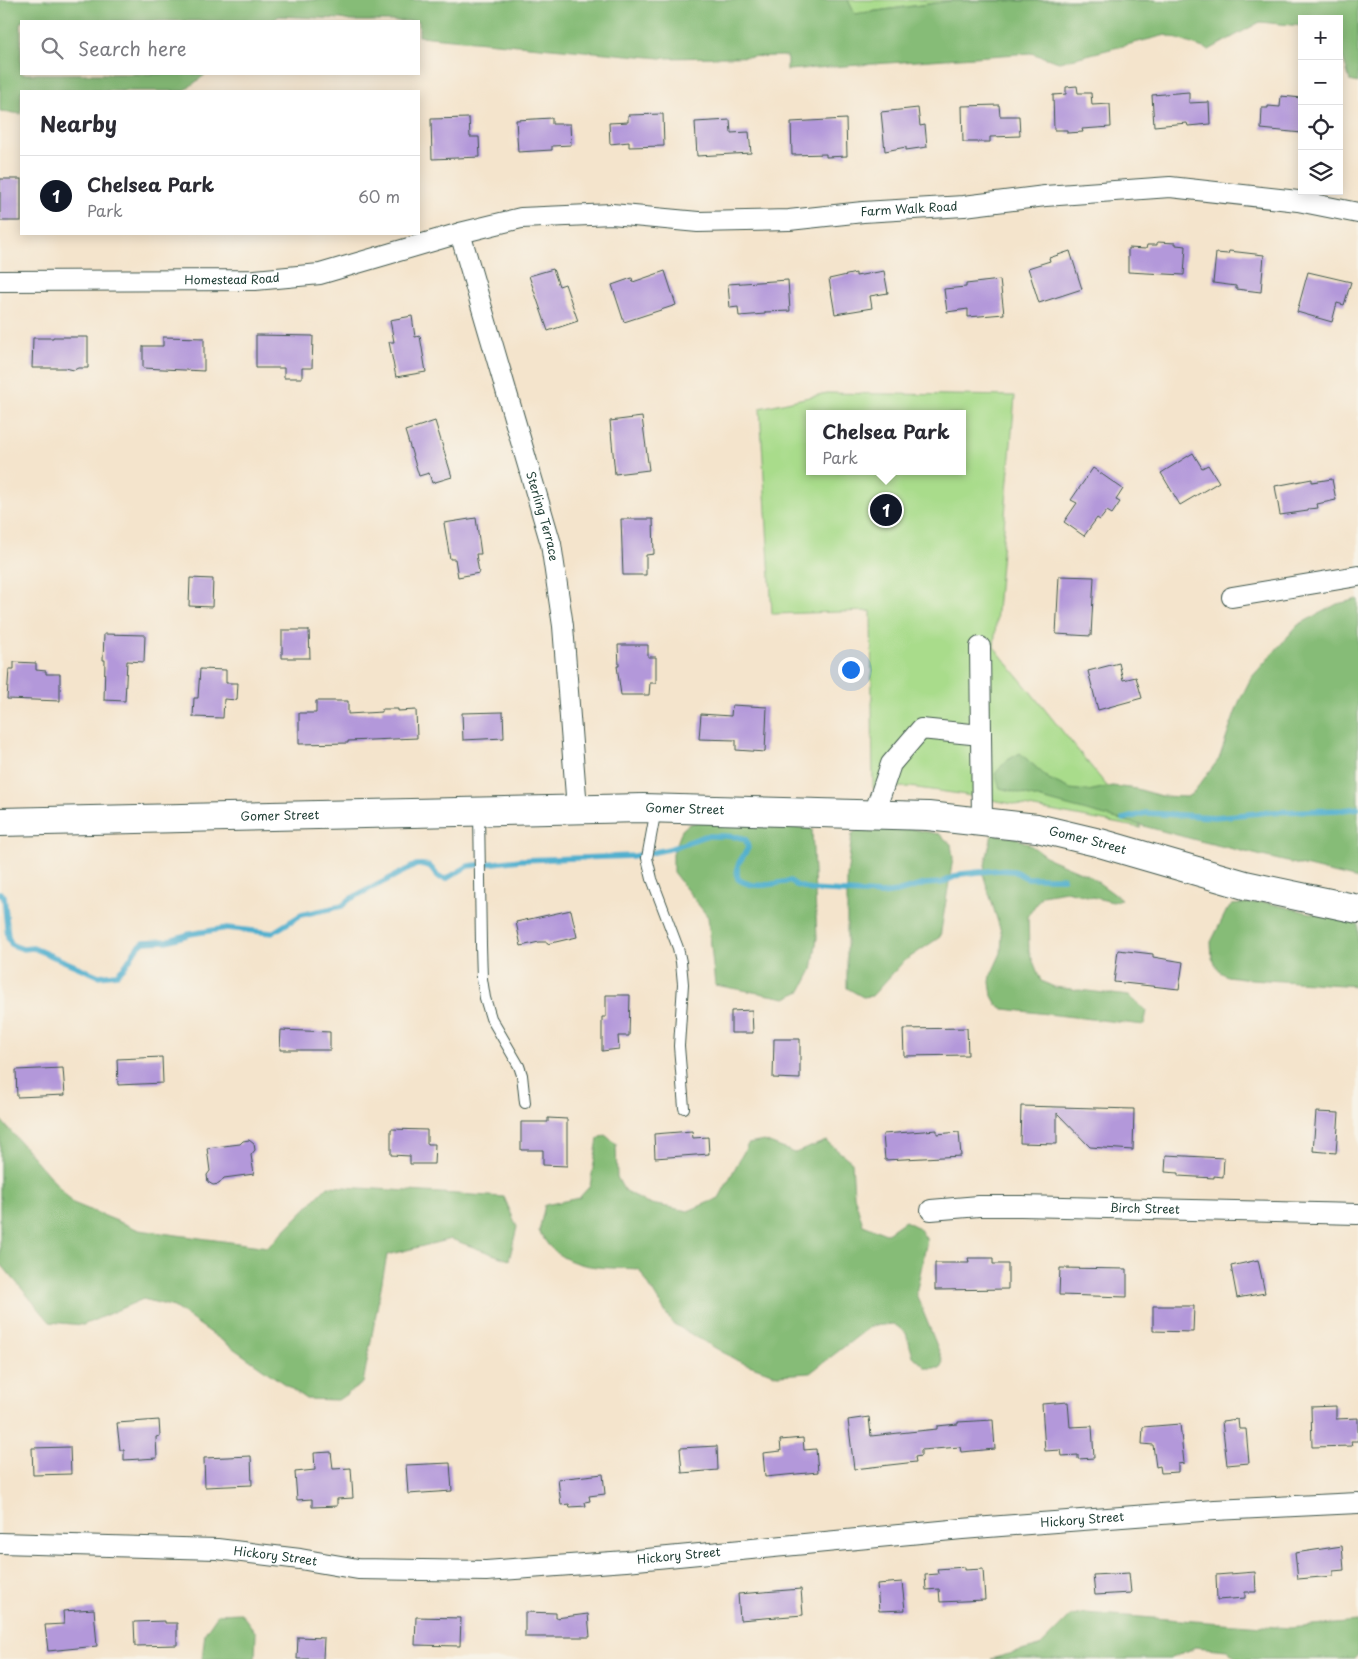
<!DOCTYPE html>
<meta charset="utf-8">
<style>
:root{--surface:#fff;--page:#f2f2f3;--text:#2b2b33;--muted:#7c7c81;--line:#e1e1e2;--accent:#111827}
body{margin:0;font-family:"Playpen Sans",sans-serif;background:var(--page);color:var(--text)}
.controls{position:absolute;right:15px;top:15px;display:grid;overflow:hidden;border-radius:0px;box-shadow:0 2px 12px #0003}
.controls button{width:45px;height:45px;display:grid;place-items:center;padding:0;border:0;border-bottom:1px solid var(--line);background:var(--surface);color:var(--text);font:25px sans-serif}
.you{position:absolute;left:850px;top:669px;width:18px;height:18px;margin:-12px;border:4px solid #fff;border-radius:50%;background:#1a73e8;box-shadow:0 0 0 8px #1a73e833}
.badge{display:grid;place-items:center;width:32px;height:32px;border-radius:50%;background:var(--accent);color:#fff;font-size:16px;font-weight:700}
.pin{position:absolute;translate:-50% -50%;border:2px solid #fff;box-shadow:0 1px 5px #0006}
.popup{position:absolute;left:806px;top:410px;width:160px;height:65px;box-sizing:border-box;display:grid;place-content:center;border-radius:0px;background:var(--surface);filter:drop-shadow(0 1px 4px #0005);font-size:16px;white-space:nowrap;color:var(--muted)}
.popup b{font-size:19px;color:var(--text)}
.popup::after{content:'';position:absolute;left:50%;top:100%;margin-left:-10px;border:10px solid transparent;border-top-color:var(--surface)}
.list{margin:0;padding:0;list-style:none}
h2{display:flex;justify-content:space-between;align-items:center;height:65px;margin:0;padding:0 20px;font-size:21px}
h2 small{font-size:16px;font-weight:400;color:var(--muted)}
.list li{display:grid;grid-template-columns:32px 1fr auto;gap:15px;align-items:center;box-sizing:border-box;height:80px;padding:0 20px;border-top:1px solid var(--line)}
.list b{display:block;font-size:19px;white-space:nowrap}
.list p{margin:0;font-size:16px;white-space:nowrap;color:var(--muted)}
.list em{font-size:16px;font-style:normal;color:var(--muted)}
.icon{flex:none;width:28px;height:28px;fill:none;stroke:currentColor;stroke-width:2;stroke-linecap:round;stroke-linejoin:round}
.map{position:relative;flex:none;width:1358px;height:1659px;overflow:hidden}
.search{position:absolute;background:var(--surface);box-shadow:0 2px 12px #0003;left:20px;top:20px;width:400px;height:55px;display:flex;align-items:center;gap:12px;box-sizing:border-box;padding:0 18px;border-radius:0px;color:var(--muted);font-size:19px}
.panel{position:absolute;background:var(--surface);box-shadow:0 2px 12px #0003;left:20px;top:90px;width:400px;height:145px;border-radius:0px}
.map>svg:first-child{display:block}
</style>
<div class="map">
<svg width="1358" height="1659" viewBox="0 0 1358 1659">
<rect width="100%" height="100%" fill="#f7f3e8"/>
<filter id="ink" filterUnits="userSpaceOnUse"><feTurbulence type="fractalNoise" baseFrequency=".02" numOctaves="2"/><feDisplacementMap in="SourceGraphic" scale="10" xChannelSelector="R" yChannelSelector="G"/><feConvolveMatrix kernelMatrix="1 2 1 2 8 2 1 2 1" color-interpolation-filters="sRGB"/></filter>
<filter id="wash" filterUnits="userSpaceOnUse"><feTurbulence type="fractalNoise" baseFrequency=".0096" numOctaves="4" result="noise"/><feDisplacementMap in="SourceGraphic" scale="20" xChannelSelector="R" yChannelSelector="G"/><feGaussianBlur stdDeviation="1.12" result="paint"/><feColorMatrix in="noise" values="0 0 0 0 0 0 0 0 0 0 0 0 0 0 0 0 0 1.4 0 .05"/><feComposite in="paint" operator="in"/></filter>
<g filter="url(#wash)">
<rect width="100%" height="100%" fill="#f4e4cc"/>
<!-- green -->
<g fill="#a9dc8b" stroke="#648c60" fill-rule="evenodd">
<polygon points="848,0 1155,0 950,1 854,14"/>
<path d="M827,393L1015,396L994,647L1141,828L960,794L910,787L873,788L871,611L772,614L760,408ZM810,414H962V471H810Z"/>
</g>
<!-- forest -->
<g fill="#86bc77" stroke="#527c56">
<polygon points="0,0 848,0 855,14 950,1 1358,0 1358,83 1350,81 1339,44 1339,19 1302,19 1302,26 1260,22 1209,50 1166,35 1059,62 1031,53 787,70 787,56 661,58 419,36 419,21 350,21 341,19 279,16 272,21 21,21 21,74 206,74 184,91 21,91 21,114 0,111"/>
<polygon points="1358,599 1358,879 1200,841 1000,788 995,774 1006,761 1020,753 1049,779 1070,789 1088,791 1112,786 1137,789 1161,796 1187,797 1193,793 1219,759 1239,702 1251,678 1298,625 1337,604"/>
<polygon points="719,817 812,829 817,938 812,970 801,991 786,998 715,985 708,917 673,872 673,854 682,830 689,824"/>
<polygon points="876,822 939,834 951,844 953,858 940,937 903,962 872,996 863,997 847,988 847,877 852,834 866,823"/>
<polygon points="992,834 1017,838 1030,845 1050,859 1088,875 1121,899 1113,902 1066,891 1042,895 1028,916 1029,951 1041,981 1054,987 1129,996 1147,1011 1144,1025 1004,1009 997,1005 992,996 990,982 991,975 1001,953 1002,935 983,874"/>
<polygon points="1264,902 1358,924 1358,986 1251,979 1227,976 1220,972 1212,958 1211,942 1227,910 1232,905"/>
<polygon points="0,1119 73,1203 139,1230 268,1247 328,1186 504,1197 517,1227 509,1260 451,1239 387,1255 363,1383 338,1400 306,1399 174,1307 143,1299 83,1325 50,1322 0,1263"/>
<path d="M605,1135L616,1144L617,1177L624,1190L646,1203L688,1211L719,1198L748,1144L764,1141L795,1153L826,1141L852,1162L854,1195L863,1225L886,1234L905,1221L919,1228L927,1240L916,1294L943,1361L941,1368H926L913,1356L906,1333L894,1324L871,1326L810,1373L777,1375L738,1361L672,1323L639,1269C610,1267 577,1271 553,1250C547,1245 543,1237 539,1231L545,1205L579,1198L590,1186L598,1139Z"/>
<polygon points="241,1613 256,1633 255,1659 202,1659 205,1633 218,1614"/>
<polygon points="1085,1613 1290,1628 1358,1622 1358,1655 1354,1659 1237,1659 1227,1650 1195,1647 1170,1659 991,1659 1040,1646 1069,1617"/>
</g>
<g fill="none" stroke-linecap="round" stroke-linejoin="round">
<!-- stream -->
<g stroke="#4fafce" stroke-width="5.5">
<polyline points="1123,819 1146,813 1215,817 1271,812 1343,810 1358,808"/>
<path d="M0,893L4,896L8,937L12,945L23,949L33,948L99,976L117,974L126,965L136,949L144,942L167,941L190,934L227,928L272,933L301,915L342,906L350,899L416,865C430,864 431,866 438,877L446,879L468,866L520,860L635,856L669,849L705,836H724L739,837L746,840L748,848C742,860 734,864 738,879C753,890 773,884 790,881L796,885L811,890L881,894L897,892L925,884L941,883L961,874L998,870L1014,871L1027,878H1063"/>
</g>
</g>
<g id="blocks">
<!-- building -->
<g fill="#b398da">
<polygon points="1077,86 1078,93 1091,93 1092,105 1110,104 1111,127 1082,129 1083,132 1067,133 1067,130 1054,130 1053,95 1066,94 1066,87"/>
<polygon points="1189,92 1189,103 1209,102 1210,124 1188,126 1187,123 1154,126 1152,95"/>
<polygon points="1281,96 1302,98 1302,133 1261,129 1262,108 1268,108 1268,106 1280,107"/>
<polygon points="999,105 1000,116 1019,116 1020,136 990,137 990,142 963,142 962,106"/>
<polygon points="918,108 920,126 925,125 927,147 906,150 906,147 885,151 881,112"/>
<polygon points="663,114 664,146 629,147 629,142 610,144 609,123 628,122 628,115"/>
<polygon points="469,118 470,137 479,137 480,157 432,159 431,119"/>
<polygon points="552,118 552,124 570,124 571,145 552,146 552,150 518,152 516,120"/>
<polygon points="846,119 847,156 826,157 826,154 792,155 791,122"/>
<polygon points="730,120 731,133 749,132 751,153 697,156 695,122"/>
<rect x="0" y="179" width="21" height="42"/>
<polygon points="1157,242 1176,243 1176,245 1186,246 1184,275 1128,272 1128,248 1146,249 1147,245 1157,245"/>
<polygon points="1070,251 1082,289 1039,303 1028,268 1050,261 1049,258"/>
<polygon points="1229,251 1264,255 1261,292 1236,289 1236,286 1213,283 1216,253 1228,254"/>
<polygon points="553,269 559,286 565,284 578,321 548,331 529,276"/>
<polygon points="665,271 676,305 624,322 612,285 632,278 633,282"/>
<polygon points="884,271 888,293 870,296 872,308 835,314 829,279 856,273 856,276"/>
<polygon points="1308,272 1351,282 1344,305 1337,303 1332,322 1297,312"/>
<polygon points="788,280 790,311 765,312 765,314 739,316 738,307 730,308 728,284"/>
<polygon points="1000,280 1004,314 968,317 968,309 947,312 944,289 966,287 966,284"/>
<polygon points="412,316 415,337 420,336 426,372 396,377 389,342 394,342 390,320"/>
<polygon points="256,335 313,336 312,368 302,368 302,378 284,378 284,368 256,368"/>
<polygon points="53,337 88,337 88,368 78,368 74,370 65,368 32,368 33,338 53,338"/>
<polygon points="163,337 204,338 204,371 143,368 143,346 163,346"/>
<polygon points="642,417 649,470 615,474 610,421"/>
<polygon points="435,421 452,477 432,483 429,473 419,476 405,431"/>
<polygon points="1193,453 1202,468 1208,465 1219,482 1180,505 1161,473"/>
<polygon points="1093,468 1123,489 1116,500 1120,502 1112,514 1107,511 1100,520 1097,518 1084,536 1064,522 1077,503 1071,500"/>
<polygon points="1312,479 1312,482 1332,479 1336,500 1317,504 1318,508 1308,509 1308,511 1280,515 1275,486"/>
<polygon points="476,518 481,554 476,554 479,573 458,577 455,559 450,559 444,523"/>
<polygon points="621,519 653,519 654,554 646,555 646,575 623,575"/>
<polygon points="1059,576 1094,577 1091,636 1056,634"/>
<polygon points="190,578 213,579 212,607 189,606"/>
<polygon points="282,630 309,630 310,658 282,658"/>
<polygon points="104,634 145,635 144,662 127,661 125,701 104,700 105,660 103,660"/>
<polygon points="618,645 648,645 648,657 656,657 656,683 650,683 649,695 621,695 617,666 619,666"/>
<polygon points="14,662 36,663 36,670 46,671 46,674 60,674 60,701 7,699 9,669 14,669"/>
<polygon points="1119,663 1123,680 1136,677 1142,698 1098,710 1088,671"/>
<polygon points="200,669 226,670 226,683 238,683 237,700 224,699 223,718 193,717 194,698 198,698"/>
<polygon points="316,701 348,701 348,714 382,712 382,709 398,709 398,711 416,710 417,738 348,741 348,743 299,744 299,713 316,713"/>
<polygon points="732,705 767,707 765,752 736,750 736,740 699,739 701,714 731,716"/>
<polygon points="503,712 504,738 463,740 462,713"/>
<polygon points="571,910 577,937 547,944 547,942 539,942 521,946 516,922"/>
<polygon points="1118,950 1153,954 1153,957 1183,962 1179,989 1114,982"/>
<polygon points="606,995 630,995 629,1036 618,1036 619,1049 602,1051 602,1017 606,1017"/>
<polygon points="752,1010 753,1033 731,1033 731,1011"/>
<polygon points="967,1028 968,1055 904,1056 903,1029"/>
<polygon points="281,1030 330,1032 330,1050 280,1050"/>
<polygon points="774,1039 800,1039 800,1079 773,1078"/>
<polygon points="162,1057 163,1083 118,1085 117,1059"/>
<polygon points="63,1068 65,1095 17,1097 16,1070"/>
<polygon points="1021,1106 1134,1109 1133,1150 1090,1147 1057,1113 1057,1144 1020,1143"/>
<polygon points="1316,1112 1339,1113 1336,1153 1313,1151"/>
<polygon points="548,1118 567,1119 567,1166 543,1165 543,1150 521,1150 521,1122 548,1122"/>
<polygon points="391,1129 427,1130 427,1144 435,1144 434,1164 410,1164 410,1156 391,1155"/>
<polygon points="937,1130 937,1134 959,1132 961,1156 885,1160 883,1134"/>
<polygon points="692,1131 693,1138 708,1137 709,1154 655,1158 654,1134"/>
<polygon points="249,1140 254,1144 255,1150 251,1155 254,1174 224,1178 219,1184 213,1185 208,1182 207,1175 210,1171 207,1148 240,1144 243,1141"/>
<polygon points="1166,1155 1224,1158 1223,1177 1214,1176 1214,1178 1178,1176 1178,1173 1165,1172"/>
<polygon points="968,1258 993,1258 993,1264 1008,1264 1008,1289 935,1290 935,1263 969,1263"/>
<polygon points="1258,1260 1265,1293 1237,1298 1231,1266"/>
<polygon points="1060,1268 1127,1269 1127,1297 1059,1295"/>
<polygon points="1153,1306 1194,1306 1193,1332 1153,1331"/>
<polygon points="1068,1402 1070,1427 1092,1426 1094,1458 1078,1459 1078,1455 1062,1456 1061,1450 1045,1451 1042,1404"/>
<polygon points="1336,1406 1336,1419 1358,1418 1358,1441 1351,1441 1352,1446 1312,1447 1311,1407"/>
<polygon points="869,1417 871,1436 937,1429 937,1426 958,1424 958,1422 993,1420 995,1449 961,1452 960,1447 921,1450 921,1456 915,1457 916,1462 854,1469 848,1420"/>
<polygon points="1238,1419 1239,1429 1246,1429 1249,1463 1227,1465 1222,1421"/>
<polygon points="159,1420 160,1436 156,1437 157,1458 124,1460 124,1450 120,1450 117,1423"/>
<polygon points="1180,1424 1184,1463 1178,1464 1178,1472 1161,1473 1160,1466 1156,1467 1153,1445 1142,1444 1143,1427"/>
<polygon points="803,1438 804,1450 816,1449 818,1472 765,1477 763,1453 781,1451 780,1440"/>
<polygon points="717,1446 718,1470 682,1473 680,1448"/>
<polygon points="70,1447 71,1474 33,1475 32,1448"/>
<polygon points="331,1452 333,1469 351,1468 353,1498 337,1499 337,1506 312,1507 312,1499 297,1500 295,1472 315,1470 314,1453"/>
<polygon points="251,1456 252,1485 205,1487 204,1458"/>
<polygon points="450,1463 452,1491 408,1494 406,1465"/>
<polygon points="603,1474 605,1494 589,1496 590,1501 585,1502 586,1506 570,1507 569,1504 561,1505 558,1479"/>
<polygon points="1342,1546 1344,1570 1333,1571 1333,1576 1298,1579 1295,1553"/>
<polygon points="965,1567 965,1570 983,1569 985,1600 940,1602 939,1589 926,1590 925,1575 938,1574 937,1569"/>
<polygon points="1255,1572 1256,1592 1245,1592 1245,1598 1217,1600 1216,1575"/>
<polygon points="1129,1573 1131,1593 1095,1595 1093,1575"/>
<polygon points="902,1582 905,1610 879,1611 877,1584"/>
<polygon points="801,1589 803,1615 740,1620 738,1594"/>
<polygon points="94,1609 97,1646 48,1651 45,1625 64,1624 63,1611"/>
<polygon points="525,1612 556,1613 556,1618 588,1614 590,1637 525,1637"/>
<polygon points="416,1617 461,1618 460,1646 415,1645"/>
<polygon points="165,1621 165,1623 177,1623 177,1645 135,1646 134,1622"/>
<polygon points="298,1637 324,1638 323,1659 297,1659"/>
</g>
</g>
</g>
<g filter="url(#ink)">
<use href="#blocks" fill-opacity="0" stroke="#3f564b" stroke-width="1"/>
<g fill="none" stroke-linecap="round" stroke-linejoin="round">
<!-- lane casing -->
<g stroke="#3f564b" stroke-width="12">
<g id="lane">
<polyline points="656,809 647,858 652,879 678,948 681,962 683,984 679,1046 684,1108"/>
<polyline points="479,812 481,945 482,979 485,998 491,1018 519,1066 522,1075 525,1103"/>
</g>
</g>
<!-- street casing -->
<g stroke="#3f564b" stroke-width="22">
<g id="street">
<path id="s1" d="M460,233L551,544L563,626L577,809"/>
<path id="s2" d="M0,281L255,280L320,274L460,233L521,218L612,214L698,222L789,220L863,212L964,206L1045,196L1170,187L1298,201L1358,213"/>
<polyline points="1232,597 1358,576"/>
<polyline points="980,647 982,822"/>
<polyline points="874,814 891,764 921,729 981,735"/>
<path id="s3" d="M931,1210L979,1206H1021L1358,1214"/>
<path id="s4" d="M0,1543L217,1549L300,1559L358,1569L486,1571L626,1561L962,1529L1215,1510L1358,1503"/>
</g>
</g>
<!-- secondary casing -->
<g stroke="#3f564b" stroke-width="30">
<g id="secondary">
<path id="s5" d="M0,822L643,808L928,816L1037,828L1100,843L1245,885L1358,909"/>
</g>
</g>
<!-- lane -->
<use href="#lane" stroke="#fff" stroke-width="10"/>
<!-- street -->
<use href="#street" stroke="#fff" stroke-width="20"/>
<!-- secondary -->
<use href="#secondary" stroke="#fff" stroke-width="28"/>
</g>
</g>
<g text-anchor="middle" stroke-width="4" stroke-linejoin="round" paint-order="stroke">
<!-- street labels -->
<g font-size="12" fill="#1f3d34" stroke="#f7f3e8">
<text dy="4" stroke="none"><textPath href="#s2" startOffset="918">Farm Walk Road</textPath></text>
<text dy="4" stroke="none"><textPath href="#s2" startOffset="232">Homestead Road</textPath></text>
<text dy="4" stroke="none"><textPath href="#s1" startOffset="295">Sterling Terrace</textPath></text>
<text dy="4" stroke="none"><textPath href="#s5" startOffset="685">Gomer Street</textPath></text>
<text dy="4" stroke="none"><textPath href="#s5" startOffset="280">Gomer Street</textPath></text>
<text dy="4" stroke="none"><textPath href="#s5" startOffset="1090">Gomer Street</textPath></text>
<text dy="4" stroke="none"><textPath href="#s3" startOffset="214">Birch Street</textPath></text>
<text dy="4" stroke="none"><textPath href="#s4" startOffset="1086">Hickory Street</textPath></text>
<text dy="4" stroke="none"><textPath href="#s4" startOffset="681">Hickory Street</textPath></text>
<text dy="4" stroke="none"><textPath href="#s4" startOffset="276">Hickory Street</textPath></text>
</g>
</g>
</svg>
<div class="controls">
<button>+</button>
<button>−</button>
<button><svg class="icon" aria-label="locate" viewBox="0 0 24 24"><circle cx="12" cy="12" r="6"/><path d="M12 2v4M12 18v4M2 12h4M18 12h4"/></svg></button>
<button><svg class="icon" aria-label="layers" viewBox="0 0 24 24"><path d="M12 4l9 5-9 5-9-5zM3 14l9 5 9-5"/></svg></button>
</div>
<div class="you"></div>
<div class="pin badge" style="left:886px;top:510px">1</div>
<div class="popup"><b>Chelsea Park</b>Park</div>
<div class="search"><svg class="icon" aria-label="search" viewBox="0 0 24 24"><circle cx="10" cy="10" r="6"/><path d="M15 15l6 6"/></svg>Search here</div>
<section class="panel">
<h2>Nearby<small></small></h2>
<ul class="list">
<li><span class="badge">1</span><div><b>Chelsea Park</b><p>Park</p></div><em>60 m</em></li>
</ul>
</section>
</div>
